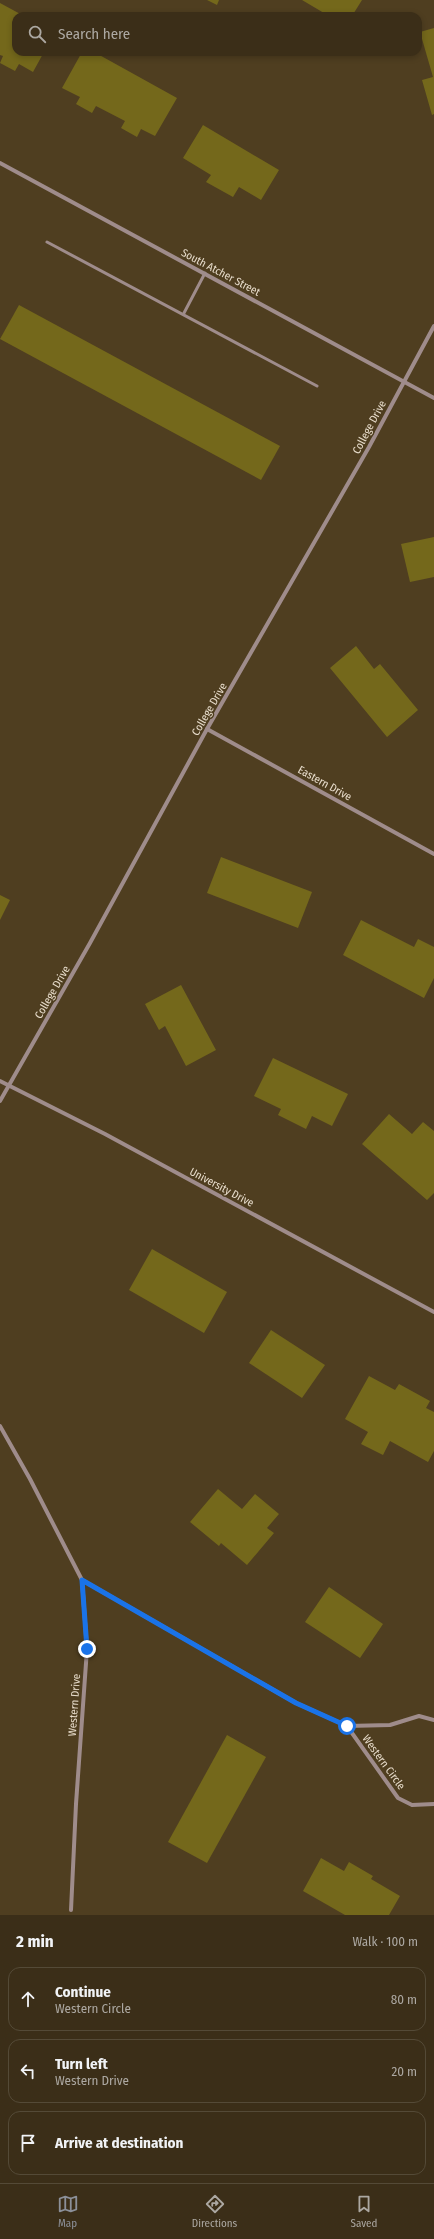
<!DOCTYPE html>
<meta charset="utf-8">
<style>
:root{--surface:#3b2e18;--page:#463a25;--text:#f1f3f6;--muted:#aca8a2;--line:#544a37;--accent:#8c9099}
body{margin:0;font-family:"Fira Sans Condensed",sans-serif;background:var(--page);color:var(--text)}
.stop{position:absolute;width:12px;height:12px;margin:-9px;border:3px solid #1a73e8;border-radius:50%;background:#fff}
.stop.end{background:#1a73e8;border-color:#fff;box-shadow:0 1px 4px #0008}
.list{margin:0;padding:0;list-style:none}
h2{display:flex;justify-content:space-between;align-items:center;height:52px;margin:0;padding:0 16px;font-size:17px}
h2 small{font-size:13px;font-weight:400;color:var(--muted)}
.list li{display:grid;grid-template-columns:26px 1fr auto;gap:12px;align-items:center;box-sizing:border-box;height:64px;margin:0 8px 8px;padding:0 8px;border:1px solid var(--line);border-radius:12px}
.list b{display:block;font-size:15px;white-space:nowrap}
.list p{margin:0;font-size:13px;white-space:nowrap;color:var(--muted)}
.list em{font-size:13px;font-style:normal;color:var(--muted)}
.icon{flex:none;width:22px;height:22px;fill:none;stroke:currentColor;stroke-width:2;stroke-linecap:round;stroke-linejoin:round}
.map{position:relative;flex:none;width:434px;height:1915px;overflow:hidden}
.search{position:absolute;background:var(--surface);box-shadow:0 2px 6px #0003;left:12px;right:12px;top:12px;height:44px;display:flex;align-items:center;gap:10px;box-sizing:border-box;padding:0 14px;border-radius:12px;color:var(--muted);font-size:15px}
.sheet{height:268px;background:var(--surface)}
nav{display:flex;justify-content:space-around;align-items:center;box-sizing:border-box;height:56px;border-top:1px solid var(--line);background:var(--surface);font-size:11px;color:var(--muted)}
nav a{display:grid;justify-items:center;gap:2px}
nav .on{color:var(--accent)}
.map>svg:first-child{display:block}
</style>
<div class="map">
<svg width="434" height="1915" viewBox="0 0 434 1915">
<rect width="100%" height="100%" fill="#4f3e20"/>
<!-- building -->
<g fill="#74681b">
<polygon points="207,0 219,0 217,5"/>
<polygon points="302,0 362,0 352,16 329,16"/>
<polygon points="0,3 24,16 16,16 16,52 44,52 33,72 19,64 15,71 0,63 3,56 0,55"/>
<polygon points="434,28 434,114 432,115 422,80 433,77 420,32"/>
<polygon points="82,52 94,52 177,98 155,136 141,129 137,137 121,128 125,121 96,106 92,113 76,104 80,97 62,88"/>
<polygon points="203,125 279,170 261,200 239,187 233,197 206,182 211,175 183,158"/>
<polygon points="19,305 280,446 261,480 0,339"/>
<polygon points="434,537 434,577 410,582 401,544"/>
<polygon points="356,646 374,669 380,664 418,710 387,737 330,668"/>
<polygon points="221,857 312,892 298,928 207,893"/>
<polygon points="0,895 10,900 0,920"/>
<polygon points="361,920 414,947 418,939 434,947 434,978 424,998 343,955"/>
<polygon points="181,985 216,1050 186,1066 165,1026 159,1030 145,1004"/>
<polygon points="273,1058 348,1094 332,1126 312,1116 306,1129 278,1115 281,1109 254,1096"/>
<polygon points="389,1114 412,1134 423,1122 434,1131 434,1193 427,1200 362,1144"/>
<polygon points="152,1249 227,1292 204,1333 129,1290"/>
<polygon points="271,1330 325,1365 302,1398 249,1363"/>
<polygon points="369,1376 395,1390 399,1384 430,1401 426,1408 434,1412 434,1451 428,1462 390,1441 383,1455 361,1444 368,1432 345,1419"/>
<polygon points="218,1489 242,1509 255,1494 279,1514 267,1528 274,1533 247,1565 221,1543 219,1546 190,1522"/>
<polygon points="329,1587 383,1624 360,1658 305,1622"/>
<polygon points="227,1735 266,1757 207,1863 168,1842"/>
<polygon points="321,1858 344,1871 349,1862 373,1876 371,1879 400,1896 389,1915 345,1915 303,1891"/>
</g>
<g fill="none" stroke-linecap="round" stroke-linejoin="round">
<!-- lane -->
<g stroke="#9f8c8b" stroke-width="3">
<polyline points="47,242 317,386"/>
<polyline points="184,313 205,273"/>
</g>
<!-- street -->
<g stroke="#9f8c8b" stroke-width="4">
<polyline points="0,163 434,398"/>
<polyline points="207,729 434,854"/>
<polyline points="0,1081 105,1134 434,1312"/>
<polyline points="0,1101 90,943 207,729 369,447 434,326"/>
<polyline points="0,1426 30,1479 82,1580 87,1649 76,1804 71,1910"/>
<polyline points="82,1580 296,1703 347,1726 390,1725 419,1716 434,1720"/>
<polyline points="347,1726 398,1798 412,1805 434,1804"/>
</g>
</g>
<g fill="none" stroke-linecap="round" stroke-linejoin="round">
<!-- route -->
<polyline stroke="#1a73e8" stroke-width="5" points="87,1649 82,1580 296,1703 347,1726"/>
</g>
<g text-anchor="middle" stroke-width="3" stroke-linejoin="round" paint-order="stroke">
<!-- street labels -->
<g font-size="11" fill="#e8ddcc" stroke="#4f3e20">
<text transform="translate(221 272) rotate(28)" y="4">South Atcher Street</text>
<text transform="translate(369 427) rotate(-62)" y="4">College Drive</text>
<text transform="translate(209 709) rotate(-60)" y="4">College Drive</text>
<text transform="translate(325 783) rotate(29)" y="4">Eastern Drive</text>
<text transform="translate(52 992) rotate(-60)" y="4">College Drive</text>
<text transform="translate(222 1187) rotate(28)" y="4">University Drive</text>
<text transform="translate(74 1705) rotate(-86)" y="4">Western Drive</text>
<text transform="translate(384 1762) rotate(54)" y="4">Western Circle</text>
</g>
</g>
</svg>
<div class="stop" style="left:347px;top:1726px"></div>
<div class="stop end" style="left:87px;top:1649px"></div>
<div class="search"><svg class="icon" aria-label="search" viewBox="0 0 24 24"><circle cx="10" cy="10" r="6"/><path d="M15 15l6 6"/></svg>Search here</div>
</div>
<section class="sheet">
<h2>2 min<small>Walk · 100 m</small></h2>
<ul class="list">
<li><svg class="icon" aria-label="ahead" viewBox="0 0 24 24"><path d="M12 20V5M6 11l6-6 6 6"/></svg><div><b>Continue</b><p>Western Circle</p></div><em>80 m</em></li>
<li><svg class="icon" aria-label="left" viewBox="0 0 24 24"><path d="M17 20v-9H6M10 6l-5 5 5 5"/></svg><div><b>Turn left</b><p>Western Drive</p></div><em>20 m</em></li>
<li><svg class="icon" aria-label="arrive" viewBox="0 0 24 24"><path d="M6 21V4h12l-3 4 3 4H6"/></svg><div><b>Arrive at destination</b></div></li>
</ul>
</section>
<nav>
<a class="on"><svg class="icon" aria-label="map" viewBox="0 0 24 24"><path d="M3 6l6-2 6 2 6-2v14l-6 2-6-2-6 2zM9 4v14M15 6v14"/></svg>Map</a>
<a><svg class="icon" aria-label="directions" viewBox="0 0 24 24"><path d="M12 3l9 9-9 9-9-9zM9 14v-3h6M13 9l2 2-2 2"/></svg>Directions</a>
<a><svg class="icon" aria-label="saved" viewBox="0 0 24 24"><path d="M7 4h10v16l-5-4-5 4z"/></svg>Saved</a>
</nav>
